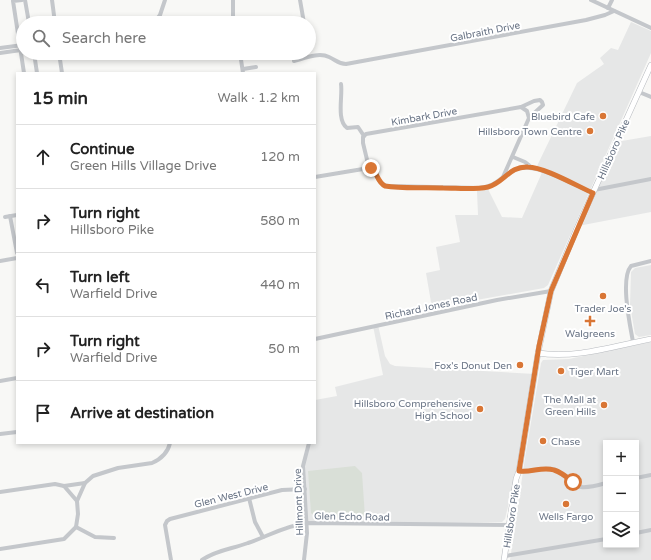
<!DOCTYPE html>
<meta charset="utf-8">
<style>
:root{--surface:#fff;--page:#f6f6f6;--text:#222;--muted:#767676;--line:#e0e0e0}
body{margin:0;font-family:"Varela Round",sans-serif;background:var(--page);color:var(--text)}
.controls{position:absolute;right:12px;bottom:12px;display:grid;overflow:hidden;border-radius:0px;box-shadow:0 2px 6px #0003}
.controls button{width:36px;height:36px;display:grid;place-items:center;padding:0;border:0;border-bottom:1px solid var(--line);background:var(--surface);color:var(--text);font:20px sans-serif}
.stop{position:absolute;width:12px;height:12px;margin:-9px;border:3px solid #d97635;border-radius:50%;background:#fff}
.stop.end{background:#d97635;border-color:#fff;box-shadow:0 1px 4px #0008}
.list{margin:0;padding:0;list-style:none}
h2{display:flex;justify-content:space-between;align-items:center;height:52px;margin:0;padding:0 16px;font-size:17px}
h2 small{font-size:13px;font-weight:400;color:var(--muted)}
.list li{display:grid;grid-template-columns:26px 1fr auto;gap:12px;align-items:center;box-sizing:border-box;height:64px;padding:0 16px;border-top:1px solid var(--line)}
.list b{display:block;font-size:15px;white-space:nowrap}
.list p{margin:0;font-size:13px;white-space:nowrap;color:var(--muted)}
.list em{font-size:13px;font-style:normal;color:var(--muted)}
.icon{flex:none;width:22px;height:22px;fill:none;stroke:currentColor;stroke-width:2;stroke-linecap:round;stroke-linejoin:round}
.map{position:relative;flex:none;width:651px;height:560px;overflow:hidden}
.search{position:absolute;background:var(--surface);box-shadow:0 2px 6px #0003;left:16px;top:16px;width:300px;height:44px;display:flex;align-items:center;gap:10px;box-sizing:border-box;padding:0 14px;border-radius:22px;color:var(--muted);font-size:15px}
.panel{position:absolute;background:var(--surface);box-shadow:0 2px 6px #0003;left:16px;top:72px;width:300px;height:372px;border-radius:0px}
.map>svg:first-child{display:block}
</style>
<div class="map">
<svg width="651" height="560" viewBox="0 0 651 560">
<rect width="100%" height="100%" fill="#f8f8f6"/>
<!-- built -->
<g fill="#e6e7e7" fill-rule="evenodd">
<polygon points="631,22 651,31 651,53 548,285 544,288 432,308 426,273 440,270 436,247 460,242 455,215 478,215 477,191 488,189 502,217 522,218 544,168 537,166 577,83 604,64 600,58 611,48 618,50"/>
<polygon points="651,136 651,212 578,226 616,142"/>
<polygon points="651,265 651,335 639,337 635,334 630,305 631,272 635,268"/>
<polygon points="378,325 385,356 390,364 395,366 535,374 514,498 510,498 505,519 502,522 435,523 307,523 303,472 309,443 315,443 315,400 337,396 335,387 383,375 373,326"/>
<path d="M651,342V560H510L525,458L541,363L543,360L569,359ZM606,443H636V545H606Z"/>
</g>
<!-- park -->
<polygon fill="#d9dfd7" points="355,466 362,473 365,517 316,518 311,513 308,471"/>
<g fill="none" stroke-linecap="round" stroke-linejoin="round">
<!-- major casing -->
<g stroke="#b7babf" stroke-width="6">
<g id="major">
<path d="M538,353C575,359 614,346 651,339"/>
<polyline points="504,560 516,479 519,471 538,353 551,291 577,228 651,65"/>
</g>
</g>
<!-- minor -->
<g stroke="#c4c7cb" stroke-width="4">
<polyline points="22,0 13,1 24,73"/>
<polyline points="25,0 29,23"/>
<polyline points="52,0 55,23"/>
<polyline points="233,0 233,23"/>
<polyline points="300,0 304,23"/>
<polyline points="591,0 651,28"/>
<polyline points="608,8 612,0"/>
<polyline points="154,23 160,15 165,0"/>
<polyline points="0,48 23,45"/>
<polyline points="0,53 21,50"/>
<polyline points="34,53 37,73"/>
<polyline points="59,53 62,73"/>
<polyline points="240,53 243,73"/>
<path d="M294,61C305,58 319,52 329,57C336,60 338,64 346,64L586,20L605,15L614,11"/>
<polyline points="243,69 256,67"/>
<path d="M341,84C343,95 336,120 347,128L358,127L364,136"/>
<polyline points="639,92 651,97"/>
<polyline points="521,107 527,111 529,118"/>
<polyline points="513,157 525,162 530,166"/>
<polyline points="369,168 363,143 363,137 366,134 521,107 534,101 540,100 542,102 543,105 529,118 503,177"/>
<path d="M315,177L369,168C379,172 375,183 387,186L479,188C498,186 500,177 514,170C535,160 573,185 593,193"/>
<polyline points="594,190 651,179"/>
<polyline points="10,216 17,253"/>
<polyline points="5,217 17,215"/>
<polyline points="0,261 17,258"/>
<polyline points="315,339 497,300 551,291"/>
<path d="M633,342C630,325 620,279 631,266L651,261"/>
<polyline points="0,381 17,378"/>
<polyline points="0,434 17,432"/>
<path d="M519,471C530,473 541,467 553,469C564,472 572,486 581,487C589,488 599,485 606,483"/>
<polyline points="636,478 651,475"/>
<polyline points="64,486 85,483"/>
<polyline points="0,492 55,484 64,486 77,501"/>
<polyline points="249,498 255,522 263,537"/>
<polyline points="76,527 95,537 114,538"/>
<polyline points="636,533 651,530"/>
<path d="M0,549L64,539L76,527L78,514L77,501L85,483L93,476L118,468L152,463C161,459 168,452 170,443"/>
<polyline points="505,556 606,539"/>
<polyline points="171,560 165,525 167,521 170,519 282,490 305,489"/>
<path d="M202,560C216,550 232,549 248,543C269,536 284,526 307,523L509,525"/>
<polyline points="304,560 307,533 303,466 309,443"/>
</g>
<!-- major -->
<use href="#major" stroke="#fff" stroke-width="5"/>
</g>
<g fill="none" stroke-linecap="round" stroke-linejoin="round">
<!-- route -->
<path stroke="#d97635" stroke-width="5" d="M371,168C378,173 377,182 385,186C403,189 424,187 443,188C457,188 474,190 488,187C504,183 509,166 528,167C544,167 577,186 593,193L551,291L539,346L519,471C531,473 542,466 554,470C561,472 567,477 573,482"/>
</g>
<!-- markers -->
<g fill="#d97635" stroke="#fff" stroke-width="1.5">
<circle cx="603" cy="116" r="4"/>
<circle cx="590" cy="131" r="4"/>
<circle cx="603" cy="296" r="4"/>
<path d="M588 315h4v4h4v4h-4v4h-4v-4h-4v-4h4z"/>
<circle cx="520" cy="365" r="4"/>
<circle cx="561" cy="371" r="4"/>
<circle cx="604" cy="405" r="4"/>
<circle cx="480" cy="409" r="4"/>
<circle cx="543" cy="441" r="4"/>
<circle cx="566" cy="504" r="4"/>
</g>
<g text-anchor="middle" stroke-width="4" stroke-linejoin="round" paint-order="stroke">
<!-- street labels -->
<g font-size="10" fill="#697485" stroke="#fff">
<text transform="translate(485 31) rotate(-11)" y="4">Galbraith Drive</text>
<text transform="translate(424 116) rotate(-10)" y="4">Kimbark Drive</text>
<text transform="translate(613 149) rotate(-66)" y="4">Hillsboro Pike</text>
<text transform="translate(431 306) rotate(-12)" y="4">Richard Jones Road</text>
<text transform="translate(231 495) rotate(-14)" y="4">Glen West Drive</text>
<text transform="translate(298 502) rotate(-92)" y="4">Hillmont Drive</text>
<text transform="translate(352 516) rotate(1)" y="4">Glen Echo Road</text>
<text transform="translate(511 516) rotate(-81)" y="4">Hillsboro Pike</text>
</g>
<!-- poi labels -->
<g font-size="10" fill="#697485" stroke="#fff" text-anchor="end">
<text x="595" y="120">Bluebird Cafe</text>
<text x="582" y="135">Hillsboro Town Centre</text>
<text x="603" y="312" text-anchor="middle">Trader Joe's</text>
<text x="590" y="337" text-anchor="middle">Walgreens</text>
<text x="512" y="369">Fox's Donut Den</text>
<text x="569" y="375" text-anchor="start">Tiger Mart</text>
<text x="596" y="403">The Mall at<tspan x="596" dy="12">Green Hills</tspan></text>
<text x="472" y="407">Hillsboro Comprehensive<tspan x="472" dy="12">High School</tspan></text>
<text x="551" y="445" text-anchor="start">Chase</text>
<text x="566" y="520" text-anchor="middle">Wells Fargo</text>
</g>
</g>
</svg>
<div class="controls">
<button>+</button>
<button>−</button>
<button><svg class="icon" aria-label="layers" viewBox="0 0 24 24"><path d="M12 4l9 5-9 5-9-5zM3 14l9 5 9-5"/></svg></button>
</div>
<div class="stop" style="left:573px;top:482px"></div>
<div class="stop end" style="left:371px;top:168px"></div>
<div class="search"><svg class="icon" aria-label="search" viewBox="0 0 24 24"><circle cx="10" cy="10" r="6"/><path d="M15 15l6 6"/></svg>Search here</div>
<section class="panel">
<h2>15 min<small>Walk · 1.2 km</small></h2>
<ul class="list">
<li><svg class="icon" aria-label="ahead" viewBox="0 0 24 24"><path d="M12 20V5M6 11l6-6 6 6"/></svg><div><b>Continue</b><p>Green Hills Village Drive</p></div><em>120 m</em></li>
<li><svg class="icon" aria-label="right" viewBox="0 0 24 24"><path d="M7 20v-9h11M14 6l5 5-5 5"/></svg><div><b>Turn right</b><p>Hillsboro Pike</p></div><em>580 m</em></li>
<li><svg class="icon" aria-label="left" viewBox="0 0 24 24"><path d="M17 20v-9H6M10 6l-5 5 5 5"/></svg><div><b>Turn left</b><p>Warfield Drive</p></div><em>440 m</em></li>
<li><svg class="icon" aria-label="right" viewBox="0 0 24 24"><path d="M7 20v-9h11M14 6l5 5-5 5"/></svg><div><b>Turn right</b><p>Warfield Drive</p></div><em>50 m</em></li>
<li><svg class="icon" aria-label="arrive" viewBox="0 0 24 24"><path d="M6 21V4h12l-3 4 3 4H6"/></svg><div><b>Arrive at destination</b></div></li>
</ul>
</section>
</div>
